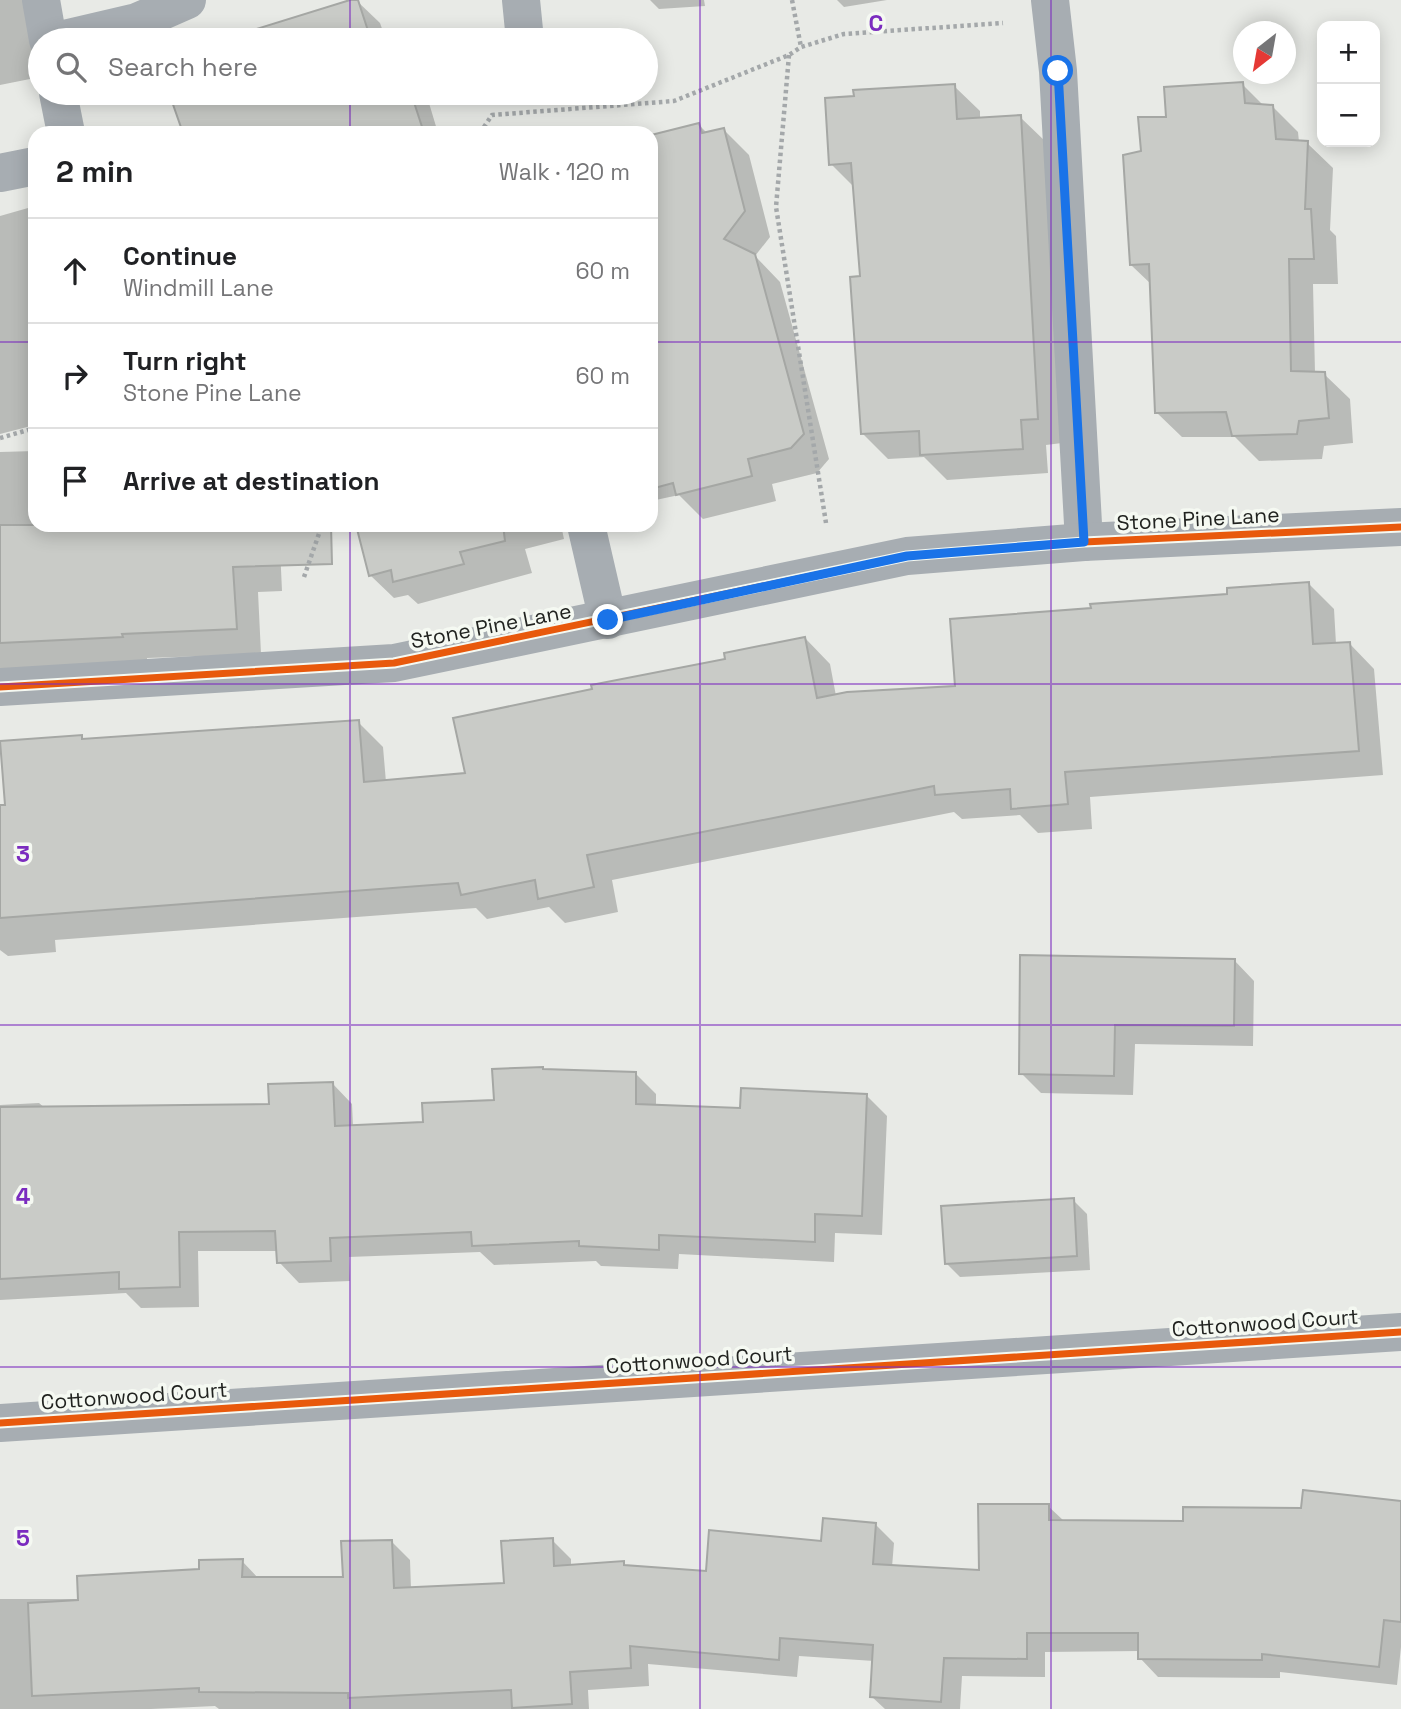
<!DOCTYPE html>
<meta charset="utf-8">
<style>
:root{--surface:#fff;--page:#f6f6f6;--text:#202124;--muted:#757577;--line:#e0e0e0}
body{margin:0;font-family:"Space Grotesk",sans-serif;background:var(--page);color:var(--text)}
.controls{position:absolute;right:21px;top:21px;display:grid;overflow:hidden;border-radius:14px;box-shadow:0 4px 18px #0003}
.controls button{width:63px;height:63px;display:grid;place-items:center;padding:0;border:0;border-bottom:2px solid var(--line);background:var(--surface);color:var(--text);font:35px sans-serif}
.compass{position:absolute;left:1233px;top:21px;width:63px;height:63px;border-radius:50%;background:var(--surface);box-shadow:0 4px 18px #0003;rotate:211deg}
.stop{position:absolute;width:21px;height:21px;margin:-16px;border:5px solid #1a73e8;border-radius:50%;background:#fff}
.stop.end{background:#1a73e8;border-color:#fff;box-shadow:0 2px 7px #0008}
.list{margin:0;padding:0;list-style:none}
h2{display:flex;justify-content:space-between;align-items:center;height:91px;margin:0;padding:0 28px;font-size:30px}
h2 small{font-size:23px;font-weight:400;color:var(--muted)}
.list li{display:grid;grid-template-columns:46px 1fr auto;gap:21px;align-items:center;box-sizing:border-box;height:105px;padding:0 28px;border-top:2px solid var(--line)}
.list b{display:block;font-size:26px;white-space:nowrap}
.list p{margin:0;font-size:23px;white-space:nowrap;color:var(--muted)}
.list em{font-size:23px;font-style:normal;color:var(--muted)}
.icon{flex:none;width:38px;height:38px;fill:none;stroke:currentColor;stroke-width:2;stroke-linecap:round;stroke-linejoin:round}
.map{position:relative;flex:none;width:1401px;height:1709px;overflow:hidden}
.search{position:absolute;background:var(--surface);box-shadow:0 4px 18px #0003;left:28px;top:28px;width:630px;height:77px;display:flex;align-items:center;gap:18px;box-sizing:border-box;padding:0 24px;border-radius:38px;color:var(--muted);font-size:26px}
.panel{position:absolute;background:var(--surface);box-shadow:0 4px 18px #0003;left:28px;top:126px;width:630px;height:406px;border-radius:21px}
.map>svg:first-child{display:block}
</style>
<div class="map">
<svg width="1401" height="1709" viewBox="0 0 1401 1709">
<rect width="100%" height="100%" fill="#e8eae6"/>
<!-- shadow -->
<g fill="#0003">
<polygon points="0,0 24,0 40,77 0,85"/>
<polygon points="356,0 380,23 386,40 226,40"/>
<polygon points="650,0 706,0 704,0 705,6 659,9"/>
<polygon points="837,0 887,0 844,7"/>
<polygon points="1242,84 1264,106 1272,106 1298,132 1299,142 1307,143 1333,168 1330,230 1336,236 1338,284 1313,284 1315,373 1324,374 1350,399 1353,443 1324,446 1322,459 1259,461 1235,437 1182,437 1156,412 1152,285 1131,265 1143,152 1168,118"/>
<polygon points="954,86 980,111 980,119 1020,117 1046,142 1062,443 1046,445 1048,473 947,480 924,457 888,459 863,434 862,278 855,188 831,164"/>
<polygon points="200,93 426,93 438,133 184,133 203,103"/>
<polygon points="699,125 708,134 723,129 749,155 770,237 755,256 780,282 829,459 817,473 772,484 776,501 703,519 679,495 651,501 651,136"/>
<polygon points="35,206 35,425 0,434 0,216"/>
<polygon points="35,451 35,525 279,525 282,591 258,592 261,654 147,658 147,661 0,669 0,452"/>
<polygon points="358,525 561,525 564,539 525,549 532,573 418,604 408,595 394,598 370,575"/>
<polygon points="1309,584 1334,609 1336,644 1349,643 1374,669 1383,775 1090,797 1092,829 1038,833 1020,815 962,819 954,812 612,880 618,912 565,923 549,907 487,919 476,908 55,940 56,952 8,956 0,950 0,807 7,807 81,737 84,740 358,722 383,747 386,782 467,775 727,661 805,638 830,664 836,696 957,687 1229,596"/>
<polygon points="1234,960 1254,981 1253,1046 1135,1044 1133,1095 1041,1093 1021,1073"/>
<polygon points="545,1071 636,1074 656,1094 656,1106 742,1110 867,1096 887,1116 882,1235 835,1233 834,1262 679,1254 678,1269 601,1266 596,1261 494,1265 480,1252 349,1257 350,1281 299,1283 279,1262 278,1251 198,1251 199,1307 141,1308 126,1293 0,1300 0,1105 39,1103 45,1108 270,1106 332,1083 352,1104 353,1127 425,1124 496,1102"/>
<polygon points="1073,1200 1087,1214 1090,1270 960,1277 946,1263"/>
<polygon points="1401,1503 1401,1647 1397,1685 1280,1672 1280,1678 1158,1677 1140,1658 1140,1651 1045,1652 1045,1677 962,1676 960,1709 885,1709 871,1696 874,1661 799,1656 797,1677 648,1664 649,1686 588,1690 589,1709 219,1709 215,1706 151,1709 0,1709 0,1599 80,1599 242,1561 259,1579 344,1579 391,1541 410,1560 411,1589 506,1585 552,1540 571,1559 571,1566 624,1563 627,1567 707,1573 823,1543 875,1524 894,1543 892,1567 980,1572 1048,1506 1064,1521 1185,1523 1303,1510"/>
</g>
<!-- building -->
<g fill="#c9cbc7" stroke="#a5a7a4" stroke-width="2">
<polygon points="350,0 358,0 371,40 221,40"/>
<polygon points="1243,82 1245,103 1273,105 1276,139 1308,141 1305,209 1311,209 1314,259 1289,259 1291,371 1325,372 1329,418 1299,421 1297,434 1232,436 1226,412 1155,413 1149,264 1130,265 1123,155 1141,151 1138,117 1166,117 1164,87"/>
<polygon points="955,84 957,119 1021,115 1038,419 1021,420 1023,449 920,455 919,431 861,434 850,277 860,276 851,163 829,165 825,98 854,96 853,90"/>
<polygon points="169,93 411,93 424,133 183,133"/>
<polygon points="699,123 702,133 724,128 745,211 724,239 755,254 804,434 791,448 748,459 752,476 676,495 673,483 651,489 651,135"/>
<polygon points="0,525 331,525 332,564 233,567 237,629 122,634 123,637 0,643"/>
<polygon points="356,525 503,525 505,541 460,552 464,564 393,582 391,570 369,576"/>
<polygon points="1309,582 1313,644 1350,642 1359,751 1065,772 1068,804 1011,809 1010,789 935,795 934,786 587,855 594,887 538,899 535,880 461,895 458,883 0,918 0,805 5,805 0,741 82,735 82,739 359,720 364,782 465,773 453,718 592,689 591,685 725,659 724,653 805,637 817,698 847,692 955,686 950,619 1091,608 1090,604 1227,594 1227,588"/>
<polygon points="1020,955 1235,959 1234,1026 1115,1025 1114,1076 1019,1074"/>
<polygon points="543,1067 543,1069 636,1072 636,1104 740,1108 741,1088 867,1094 862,1216 815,1214 815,1242 659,1235 659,1250 579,1246 579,1241 472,1246 471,1232 330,1238 331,1261 277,1263 275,1231 179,1232 180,1287 119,1289 119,1272 0,1279 0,1107 269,1104 268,1084 333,1082 335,1126 423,1122 422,1103 494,1100 492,1069"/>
<polygon points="1074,1198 1077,1256 945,1264 941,1206"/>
<polygon points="1303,1490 1401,1501 1401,1622 1384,1620 1379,1667 1262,1654 1262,1660 1138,1659 1138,1633 1027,1633 1027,1659 944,1658 941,1702 870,1697 873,1645 780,1638 779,1660 630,1646 631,1668 570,1672 572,1704 512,1708 511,1690 348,1698 348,1693 199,1692 199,1688 32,1696 28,1603 78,1600 77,1576 199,1569 199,1560 243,1559 242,1577 343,1577 341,1541 392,1540 394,1588 504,1583 501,1541 553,1538 554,1566 624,1561 624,1565 706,1571 709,1530 821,1541 823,1518 876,1523 873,1564 979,1570 978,1504 1049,1504 1049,1520 1183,1521 1183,1507 1301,1508"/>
</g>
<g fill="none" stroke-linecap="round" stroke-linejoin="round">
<!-- path -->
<g stroke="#a4a8aa" stroke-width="4.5" stroke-dasharray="3.5 3.5" stroke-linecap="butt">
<polyline points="792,0 801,47"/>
<polyline points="789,55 776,207 826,523"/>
<polyline points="480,133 492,115 674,101 789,55 801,47 844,34 1003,23"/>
<polyline points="0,438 35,428"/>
<polyline points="304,577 322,525"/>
</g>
<!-- minor -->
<g stroke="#a7adb2" stroke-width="38">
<polyline points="41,0 48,40"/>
<polyline points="521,0 525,40"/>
<polyline points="1050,0 1058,71 1084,542"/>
<polyline points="60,40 137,22 187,0"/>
<polyline points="58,93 66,133"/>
<polyline points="0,173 35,166"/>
<polyline points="586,525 608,620"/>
<polyline points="0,687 394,663 907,556 1084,542 1401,527"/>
<polyline points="0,1423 1401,1332"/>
</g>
<!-- cycleway casing -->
<g stroke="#f5f9f2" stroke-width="11">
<g id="cycleway">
<polyline points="0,687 394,663 907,556 1084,542 1401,527"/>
<polyline points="0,1423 1401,1332"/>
</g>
</g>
<!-- cycleway -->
<use href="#cycleway" stroke="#e8590c" stroke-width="7"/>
</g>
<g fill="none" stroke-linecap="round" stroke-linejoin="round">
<!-- route -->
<polyline stroke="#1a73e8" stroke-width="9" points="608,620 907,556 1084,542 1058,71"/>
</g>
<!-- grid -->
<path fill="none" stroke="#7b2cbf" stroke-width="2" stroke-opacity="0.55" d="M350,0V40M700,0V1709M1051,0V1709M350,93V133M0,342H35M651,342H1401M350,525V1709M0,684H1401M0,1025H1401M0,1367H1401"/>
<g text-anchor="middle" stroke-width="7" stroke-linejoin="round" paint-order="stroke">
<!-- street labels -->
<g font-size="21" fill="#212320" stroke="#f5f9f2">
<text transform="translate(1198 519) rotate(-3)" y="7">Stone Pine Lane</text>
<text transform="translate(491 626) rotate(-11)" y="7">Stone Pine Lane</text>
<text transform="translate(1265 1323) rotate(-4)" y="7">Cottonwood Court</text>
<text transform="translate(699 1360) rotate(-4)" y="7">Cottonwood Court</text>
<text transform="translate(134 1396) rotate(-4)" y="7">Cottonwood Court</text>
</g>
</g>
<g font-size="23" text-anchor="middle" font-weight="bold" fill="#7b2cbf" stroke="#f5f9f2" stroke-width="7" stroke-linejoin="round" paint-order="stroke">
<text x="876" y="31">C</text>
<text x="23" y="862">3</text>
<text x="23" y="1204">4</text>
<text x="23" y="1546">5</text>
</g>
</svg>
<div class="controls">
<button>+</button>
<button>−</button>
</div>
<svg class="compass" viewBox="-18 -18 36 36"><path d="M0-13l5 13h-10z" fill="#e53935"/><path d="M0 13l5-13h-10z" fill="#757577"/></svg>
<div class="stop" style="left:1058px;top:71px"></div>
<div class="stop end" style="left:608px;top:620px"></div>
<div class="search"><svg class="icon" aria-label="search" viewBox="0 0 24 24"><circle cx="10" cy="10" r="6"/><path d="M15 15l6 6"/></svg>Search here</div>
<section class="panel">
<h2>2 min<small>Walk · 120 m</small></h2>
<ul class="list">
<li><svg class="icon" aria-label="ahead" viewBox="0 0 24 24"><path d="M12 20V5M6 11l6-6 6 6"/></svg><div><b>Continue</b><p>Windmill Lane</p></div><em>60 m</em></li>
<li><svg class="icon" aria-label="right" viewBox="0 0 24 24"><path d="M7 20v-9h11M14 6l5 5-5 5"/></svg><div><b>Turn right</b><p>Stone Pine Lane</p></div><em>60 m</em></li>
<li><svg class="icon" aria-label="arrive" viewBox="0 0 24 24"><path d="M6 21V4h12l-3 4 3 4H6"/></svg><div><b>Arrive at destination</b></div></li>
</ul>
</section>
</div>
